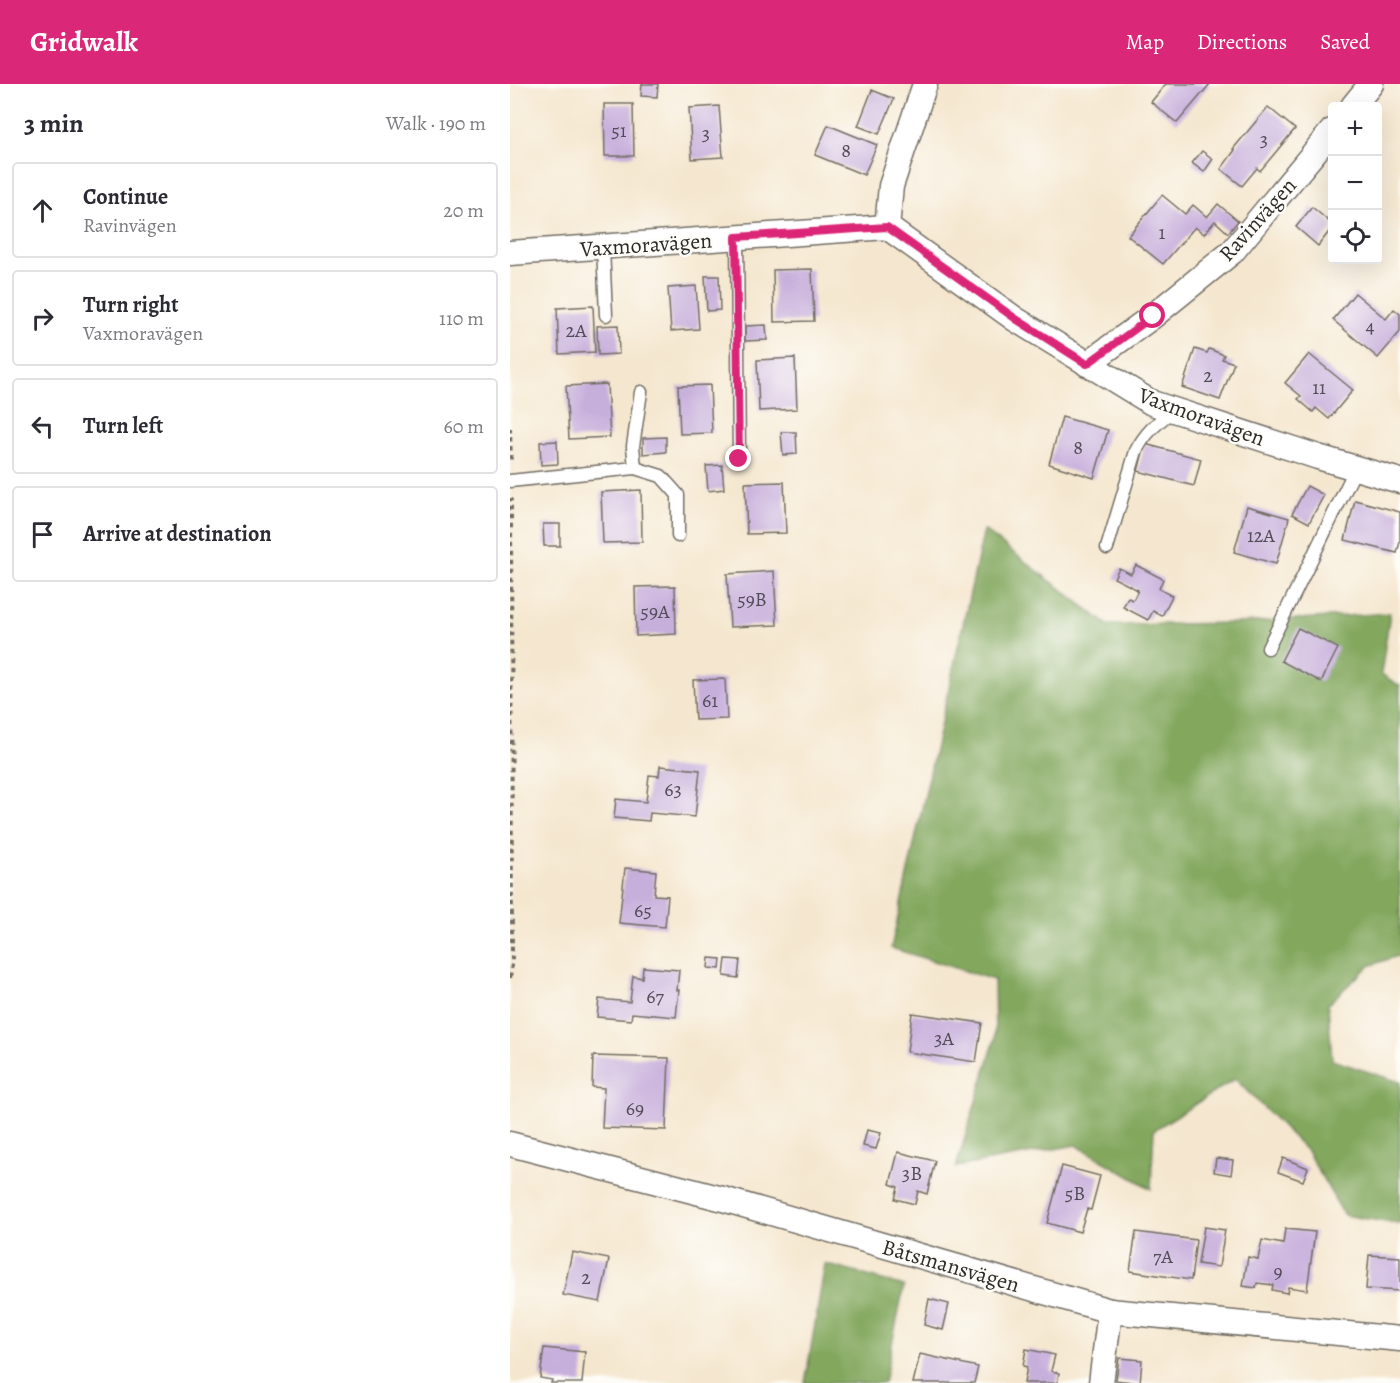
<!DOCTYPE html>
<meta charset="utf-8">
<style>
:root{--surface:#fff;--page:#f7f7f7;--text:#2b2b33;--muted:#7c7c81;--line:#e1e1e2;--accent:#db2777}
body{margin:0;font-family:Alegreya,serif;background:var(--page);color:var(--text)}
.controls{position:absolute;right:18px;top:18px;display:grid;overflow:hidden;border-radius:6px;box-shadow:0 6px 24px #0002}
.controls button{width:54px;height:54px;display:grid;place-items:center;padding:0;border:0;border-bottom:2px solid var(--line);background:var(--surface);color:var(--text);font:30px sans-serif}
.stop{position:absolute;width:18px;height:18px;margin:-14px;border:4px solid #db2777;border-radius:50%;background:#fff}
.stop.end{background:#db2777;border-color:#fff;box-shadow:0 2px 6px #0008}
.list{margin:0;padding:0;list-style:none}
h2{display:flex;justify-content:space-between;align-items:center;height:78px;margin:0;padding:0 24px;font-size:26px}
h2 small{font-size:20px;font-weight:400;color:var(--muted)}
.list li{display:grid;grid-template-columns:39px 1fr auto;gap:18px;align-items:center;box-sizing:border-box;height:96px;margin:0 12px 12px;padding:0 12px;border:2px solid var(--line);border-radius:6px}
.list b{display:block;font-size:22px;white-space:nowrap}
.list p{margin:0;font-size:20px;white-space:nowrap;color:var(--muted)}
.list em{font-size:20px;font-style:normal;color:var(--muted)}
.icon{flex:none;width:33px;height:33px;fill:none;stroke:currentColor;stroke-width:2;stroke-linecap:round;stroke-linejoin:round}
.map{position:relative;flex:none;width:890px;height:1299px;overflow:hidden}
header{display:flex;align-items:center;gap:36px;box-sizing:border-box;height:84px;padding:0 30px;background:var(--accent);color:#fff}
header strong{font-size:28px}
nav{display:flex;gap:33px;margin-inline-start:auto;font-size:21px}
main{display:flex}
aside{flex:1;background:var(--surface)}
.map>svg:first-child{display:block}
</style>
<header>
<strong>Gridwalk</strong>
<nav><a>Map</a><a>Directions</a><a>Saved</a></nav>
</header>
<main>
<aside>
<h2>3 min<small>Walk · 190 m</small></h2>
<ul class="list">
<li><svg class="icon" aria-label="ahead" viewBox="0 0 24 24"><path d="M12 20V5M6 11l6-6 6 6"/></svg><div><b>Continue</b><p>Ravinvägen</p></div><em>20 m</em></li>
<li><svg class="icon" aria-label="right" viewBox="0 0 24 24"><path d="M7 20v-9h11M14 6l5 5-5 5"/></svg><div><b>Turn right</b><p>Vaxmoravägen</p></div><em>110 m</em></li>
<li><svg class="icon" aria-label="left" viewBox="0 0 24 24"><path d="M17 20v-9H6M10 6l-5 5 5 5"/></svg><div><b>Turn left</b></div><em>60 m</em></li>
<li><svg class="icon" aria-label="arrive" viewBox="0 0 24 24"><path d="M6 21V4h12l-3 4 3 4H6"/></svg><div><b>Arrive at destination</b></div></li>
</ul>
</aside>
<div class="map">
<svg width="890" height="1299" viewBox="0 0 890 1299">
<rect width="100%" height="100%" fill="#fdfcf7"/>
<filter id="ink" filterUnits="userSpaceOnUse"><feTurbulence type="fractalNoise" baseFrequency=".0167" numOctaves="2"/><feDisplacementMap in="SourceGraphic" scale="12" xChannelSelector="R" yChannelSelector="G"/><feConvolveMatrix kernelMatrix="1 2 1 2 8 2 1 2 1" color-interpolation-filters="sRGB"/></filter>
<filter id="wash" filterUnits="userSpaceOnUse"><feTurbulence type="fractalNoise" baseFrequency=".008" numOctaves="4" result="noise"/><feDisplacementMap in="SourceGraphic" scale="24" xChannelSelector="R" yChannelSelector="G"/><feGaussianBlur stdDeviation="1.35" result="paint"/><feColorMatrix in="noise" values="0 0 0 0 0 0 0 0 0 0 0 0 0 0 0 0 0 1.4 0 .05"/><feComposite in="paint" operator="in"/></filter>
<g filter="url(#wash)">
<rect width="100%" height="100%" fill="#f5e7cf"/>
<!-- forest -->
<g fill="#82a75d" stroke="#566944" stroke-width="1.5">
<polygon points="474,446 598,541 728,539 880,529 871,590 890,602 890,871 859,882 818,920 822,976 890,998 890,1140 834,1131 797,1067 725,995 644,1046 641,1105 566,1061 446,1083 485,955 484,896 381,864"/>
<polygon points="315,1180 394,1202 374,1299 295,1299"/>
</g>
<g id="blocks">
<!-- building -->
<g fill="#c7afdc">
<polygon points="132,0 148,0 147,13 131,12"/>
<polygon points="656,0 700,0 667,39 641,18"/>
<polygon points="362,6 384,15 369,50 348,42"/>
<polygon points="94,20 123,20 124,72 95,72"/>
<polygon points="209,22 213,73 182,75 179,24"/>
<polygon points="758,23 785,45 750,87 747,84 732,102 711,85 725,66 723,65"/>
<polygon points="318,41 367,61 354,91 305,71"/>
<polygon points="692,67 703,75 694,88 682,79"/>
<polygon points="652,111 675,130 683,121 697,133 708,120 728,137 718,149 705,137 694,150 685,143 653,180 618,152"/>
<polygon points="802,123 822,140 822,144 808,162 786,143"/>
<polygon points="302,185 304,237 264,238 263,186"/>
<polygon points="195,192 209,192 210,226 197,227"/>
<polygon points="186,202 189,245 161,247 158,204"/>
<polygon points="845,209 876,235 884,225 890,230 890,248 868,274 823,236"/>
<polygon points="83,222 85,268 49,270 47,224"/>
<polygon points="108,241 109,270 88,271 87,242"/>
<polygon points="256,241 257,256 235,257 235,242"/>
<polygon points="685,265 697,269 699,265 714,271 712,275 724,279 710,316 672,303"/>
<polygon points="799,270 843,306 819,335 806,324 803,328 788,315 791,312 775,299"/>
<polygon points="285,274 287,325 249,327 247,276"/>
<polygon points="97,300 100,353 59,355 56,302"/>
<polygon points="200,301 202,349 170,350 168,302"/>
<polygon points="552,333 598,346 584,394 539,380"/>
<polygon points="271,348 286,348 287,370 273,371"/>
<polygon points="156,353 156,368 133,370 133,354"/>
<polygon points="47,357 48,380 31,381 30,358"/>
<polygon points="635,360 691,375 684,402 628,387"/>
<polygon points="212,381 214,405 198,407 196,382"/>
<polygon points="274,398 276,449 237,450 235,399"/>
<polygon points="797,402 814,411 799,439 782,430"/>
<polygon points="131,406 132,458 93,459 91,408"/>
<polygon points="845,416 890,428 890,458 887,469 835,456"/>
<polygon points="737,422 779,434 766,480 724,468"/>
<polygon points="33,440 50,440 50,462 34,462"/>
<polygon points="626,481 653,495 649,505 662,512 652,532 643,527 638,536 613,523 618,514 623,516 628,506 604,494 609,484 621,490"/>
<polygon points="264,487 267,541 220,543 217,490"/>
<polygon points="165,502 166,550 126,552 125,503"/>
<polygon points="788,544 828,564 811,598 771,577"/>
<polygon points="215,595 217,635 185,636 183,596"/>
<polygon points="150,682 190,686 185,733 140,729 139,737 104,734 106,715 136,718 139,691 149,692"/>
<polygon points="115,784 146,787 144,811 158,812 155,843 109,839"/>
<polygon points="199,874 211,875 210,885 198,884"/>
<polygon points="216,875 230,876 228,894 214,892"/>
<polygon points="133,883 169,886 167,906 169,906 166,933 122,929 121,936 87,933 89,915 120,918 123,892 132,894"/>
<polygon points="402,929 472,939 466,978 397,968"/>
<polygon points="83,972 159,974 156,1046 92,1044 94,1004 82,1003"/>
<polygon points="357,1046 371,1049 366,1065 353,1062"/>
<polygon points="388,1068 425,1077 417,1110 408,1107 405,1120 385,1115 388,1103 380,1100"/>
<polygon points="706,1074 723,1076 721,1091 704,1088"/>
<polygon points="773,1074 798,1084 793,1097 768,1088"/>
<polygon points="552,1082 590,1092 581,1126 577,1125 570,1148 537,1139"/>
<polygon points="694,1143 715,1146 709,1183 688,1180"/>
<polygon points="775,1145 805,1148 797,1206 778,1203 777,1209 762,1206 763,1201 747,1199 746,1204 733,1202 738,1173 748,1175 752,1156 773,1160"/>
<polygon points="626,1148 686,1156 681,1196 620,1187"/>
<polygon points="62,1168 99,1175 90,1218 53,1211"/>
<polygon points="859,1171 890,1173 890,1207 856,1205"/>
<polygon points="419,1215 439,1220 433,1246 414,1241"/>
<polygon points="34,1264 75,1268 72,1299 41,1299 42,1296 30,1294"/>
<polygon points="516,1265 545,1271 541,1287 549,1289 547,1299 514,1299 517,1283 513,1282"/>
<polygon points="410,1270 468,1283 464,1299 403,1299"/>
<polygon points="609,1274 632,1276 630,1299 606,1296"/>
</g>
</g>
</g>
<g filter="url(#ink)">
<use href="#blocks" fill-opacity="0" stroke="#726d64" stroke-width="1.5"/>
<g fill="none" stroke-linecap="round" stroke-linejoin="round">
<!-- service casing -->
<g stroke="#726d64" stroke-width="15">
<g id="service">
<polyline points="227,153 229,375"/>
<polyline points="93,163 96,231"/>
<polyline points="125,384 151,392 168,411 168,452"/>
<polyline points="0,397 125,384 123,362 131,308"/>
<path d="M597,464L626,367C635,349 647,339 663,326"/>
<polyline points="758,564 846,384"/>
</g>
</g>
<!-- minor casing -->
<g stroke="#726d64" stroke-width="27">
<g id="minor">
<polyline points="843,22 861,0"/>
<polyline points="377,143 381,102 415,0"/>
<polyline points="0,169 377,143 505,235 642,319 808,373 890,397"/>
<polyline points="577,280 643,232 722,168 822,47"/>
<polyline points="0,1060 213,1115 600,1227 890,1255"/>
<polyline points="591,1299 600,1227"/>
</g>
</g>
<!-- path -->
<g stroke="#726d64" stroke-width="4" stroke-dasharray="4.5 4.5" stroke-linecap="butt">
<polyline points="0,344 1,380"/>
<polyline points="0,894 2,880 1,414"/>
</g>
<!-- service -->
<use href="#service" stroke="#fff" stroke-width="12"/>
<!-- minor -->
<use href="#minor" stroke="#fff" stroke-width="24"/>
</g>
</g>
<g fill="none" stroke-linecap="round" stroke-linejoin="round" filter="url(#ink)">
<!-- route -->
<polyline stroke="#db2777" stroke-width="8" points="229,375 226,153 377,143 506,235 577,280 643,232"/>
</g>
<g text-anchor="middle" stroke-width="5" stroke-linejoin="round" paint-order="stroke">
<!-- number labels -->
<g font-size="20" fill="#524c57">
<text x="109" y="53">51</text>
<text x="196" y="56">3</text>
<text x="754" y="62">3</text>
<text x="336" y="73">8</text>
<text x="652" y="155">1</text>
<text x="860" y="249">4</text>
<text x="66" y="253">2A</text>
<text x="698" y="298">2</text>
<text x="809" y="310">11</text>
<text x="568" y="370">8</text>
<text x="751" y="458">12A</text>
<text x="242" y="522">59B</text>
<text x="145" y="534">59A</text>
<text x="200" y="623">61</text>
<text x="163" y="712">63</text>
<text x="133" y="833">65</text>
<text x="145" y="919">67</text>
<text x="434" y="961">3A</text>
<text x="125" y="1031">69</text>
<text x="402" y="1096">3B</text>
<text x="565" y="1116">5B</text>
<text x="653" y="1179">7A</text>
<text x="768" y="1194">9</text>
<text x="76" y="1200">2</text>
</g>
<!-- street labels -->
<g font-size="22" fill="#2b2b2b" stroke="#fdfcf7">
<text transform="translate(747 135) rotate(-48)" y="8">Ravinvägen</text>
<text transform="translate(136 160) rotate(-4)" y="8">Vaxmoravägen</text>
<text transform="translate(692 332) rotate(20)" y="8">Vaxmoravägen</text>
<text transform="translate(441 1181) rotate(16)" y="8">Båtsmansvägen</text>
</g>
</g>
</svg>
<div class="controls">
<button>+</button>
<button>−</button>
<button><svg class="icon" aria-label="locate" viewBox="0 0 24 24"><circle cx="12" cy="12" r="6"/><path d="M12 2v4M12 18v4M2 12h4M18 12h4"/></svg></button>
</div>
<div class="stop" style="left:643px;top:232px"></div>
<div class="stop end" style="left:229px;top:375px"></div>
</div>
</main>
